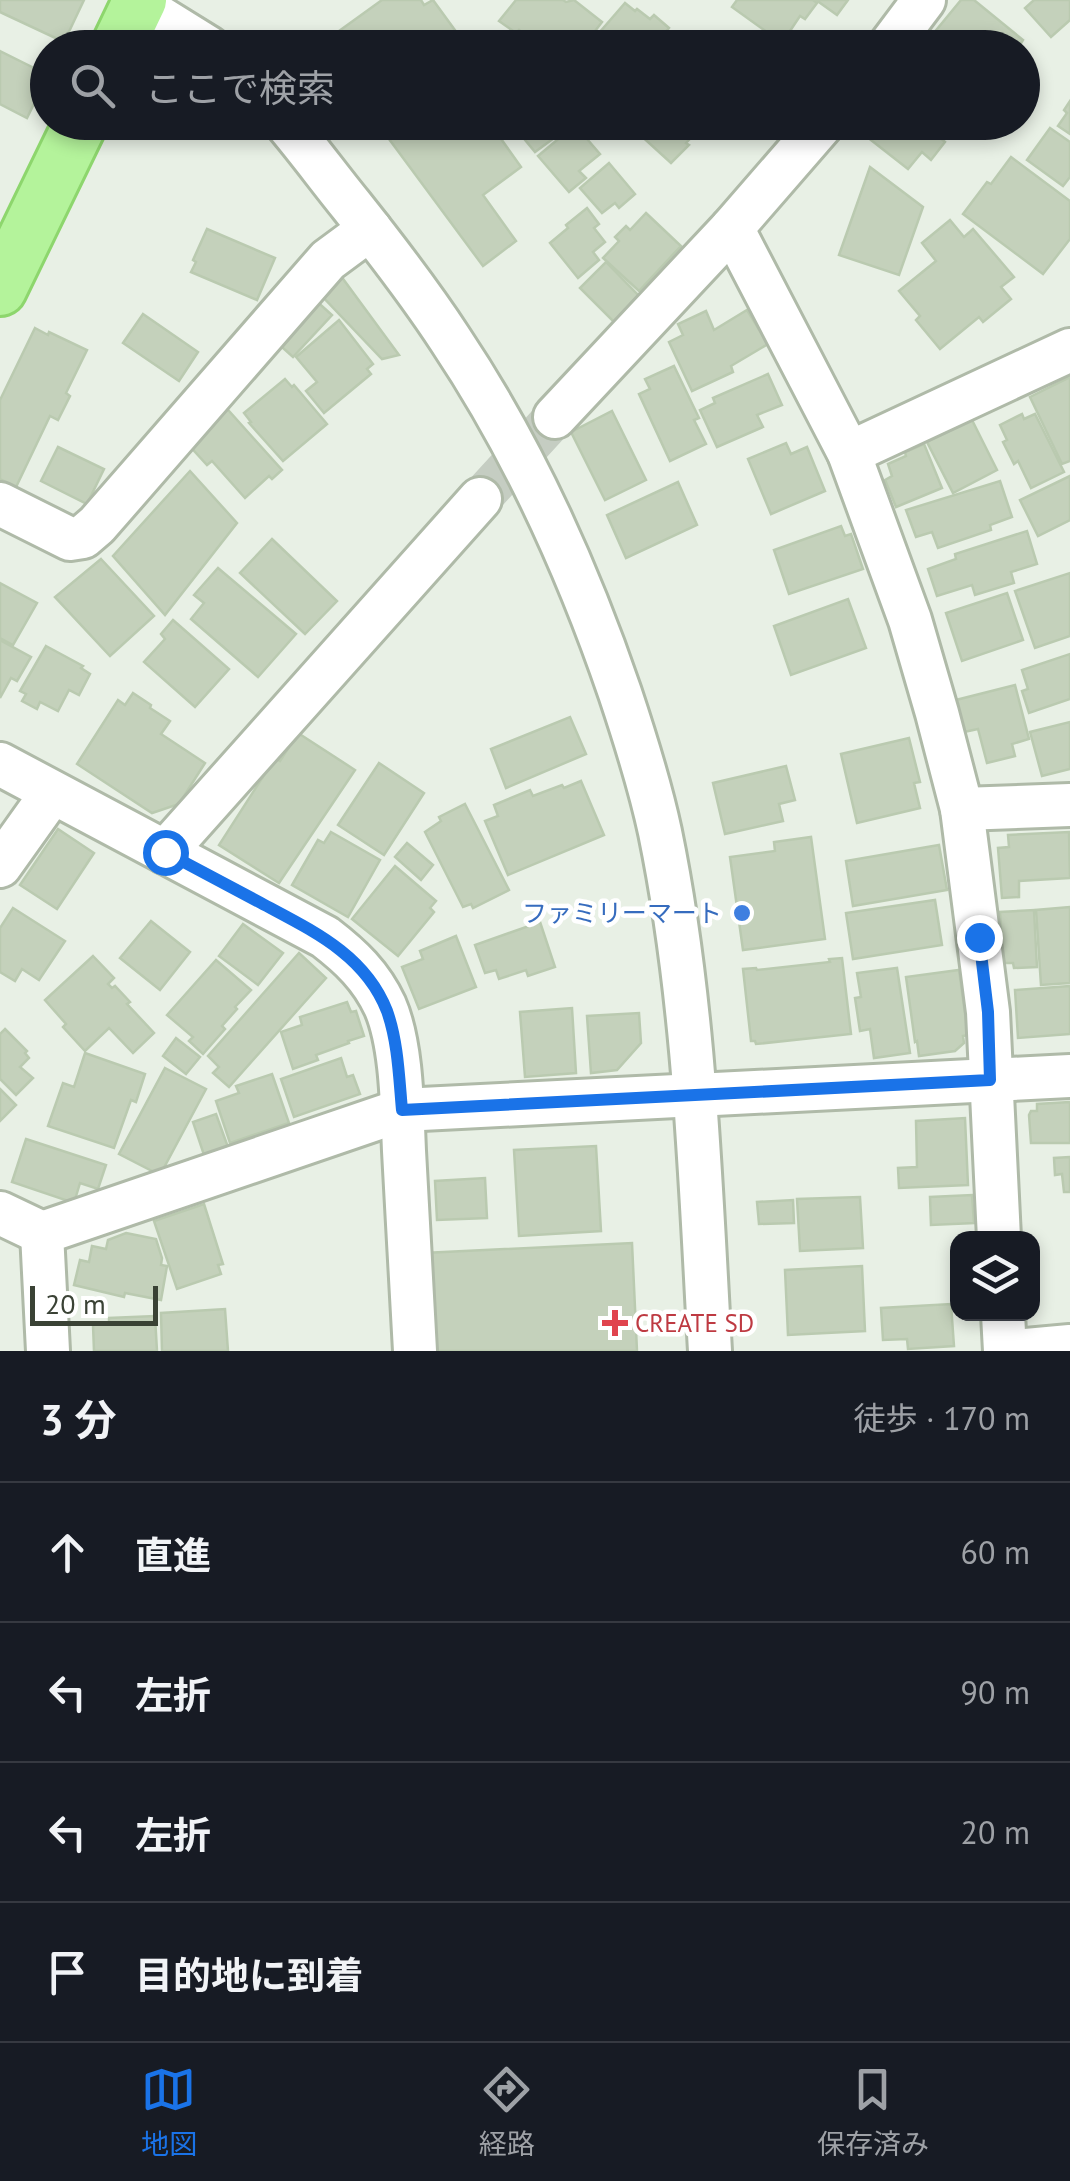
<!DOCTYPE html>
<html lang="ja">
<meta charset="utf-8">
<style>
:root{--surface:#171b24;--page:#20242c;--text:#f1f3f6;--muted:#9ea1a6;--line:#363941;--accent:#1a73e8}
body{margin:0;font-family:"PT Sans","Noto Sans JP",sans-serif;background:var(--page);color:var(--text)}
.controls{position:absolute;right:30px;bottom:30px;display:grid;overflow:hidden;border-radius:20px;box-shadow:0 5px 15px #0003}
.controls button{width:90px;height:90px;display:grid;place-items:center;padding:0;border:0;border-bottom:2px solid var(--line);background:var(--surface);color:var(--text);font:50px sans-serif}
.scale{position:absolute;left:30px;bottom:25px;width:128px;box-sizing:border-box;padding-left:10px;border:5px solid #3a4235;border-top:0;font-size:28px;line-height:35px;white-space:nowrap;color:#3a4235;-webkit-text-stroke:8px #fff;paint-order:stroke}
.stop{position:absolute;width:30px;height:30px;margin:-22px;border:8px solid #1a73e8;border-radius:50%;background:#fff}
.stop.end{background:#1a73e8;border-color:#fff;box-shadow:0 2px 10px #0008}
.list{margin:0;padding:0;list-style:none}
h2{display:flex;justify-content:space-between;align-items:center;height:130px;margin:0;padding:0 40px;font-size:42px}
h2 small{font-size:32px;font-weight:400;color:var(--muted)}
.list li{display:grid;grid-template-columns:65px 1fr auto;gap:30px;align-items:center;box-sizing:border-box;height:140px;padding:0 40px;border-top:2px solid var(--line)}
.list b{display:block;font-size:38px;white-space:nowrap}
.list em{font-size:32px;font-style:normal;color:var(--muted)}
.icon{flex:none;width:55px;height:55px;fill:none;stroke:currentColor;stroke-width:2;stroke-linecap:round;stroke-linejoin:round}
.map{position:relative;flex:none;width:1070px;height:1351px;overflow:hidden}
.search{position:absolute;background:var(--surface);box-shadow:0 5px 15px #0003;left:30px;right:30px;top:30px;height:110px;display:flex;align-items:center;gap:25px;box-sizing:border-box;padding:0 35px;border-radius:55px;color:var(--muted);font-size:38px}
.sheet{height:690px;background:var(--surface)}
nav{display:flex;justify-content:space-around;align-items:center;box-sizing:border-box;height:140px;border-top:2px solid var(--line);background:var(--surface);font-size:28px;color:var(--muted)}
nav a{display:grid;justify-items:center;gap:5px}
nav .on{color:var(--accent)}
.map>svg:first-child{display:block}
</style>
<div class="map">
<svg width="1070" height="1351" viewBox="0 0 1070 1351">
<rect width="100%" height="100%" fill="#e8f0e5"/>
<!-- building -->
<g fill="#c4d1bb" stroke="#bacab0" stroke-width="2.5">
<polygon points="0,0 84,0 64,42 0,12"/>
<polygon points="382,0 421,0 424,5 433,0 468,48 351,48 339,31"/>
<polygon points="516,0 563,0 566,2 574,0 602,22 582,48 552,48 538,37 534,42 519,30 516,33 499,21"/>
<polygon points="737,0 813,0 817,3 805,19 800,16 782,43 732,7"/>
<polygon points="816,0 848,0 837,15"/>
<polygon points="961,0 974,0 1023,40 1018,48 927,48 924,45"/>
<polygon points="1034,0 1070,0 1070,20 1051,37 1025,8"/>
<polygon points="625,3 635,11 637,9 650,19 654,15 669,28 661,38 665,40 659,48 586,48"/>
<polygon points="698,33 708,43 713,39 722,48 683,48"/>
<polygon points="0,51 48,75 27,118 0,104"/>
<polygon points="1070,101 1070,134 1058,126 1067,113 1064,110"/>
<polygon points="412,122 489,122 521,167 483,195 516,241 483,266 389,139"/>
<polygon points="516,122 562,122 550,133 554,138 535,152 521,135 524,133"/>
<polygon points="626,122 706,122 686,143 689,145 671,163"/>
<polygon points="870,122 946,122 936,134 945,142 931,160 922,152 908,169 862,133"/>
<polygon points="575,125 600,154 579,171 586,178 569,192 538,156"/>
<polygon points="1050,128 1070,142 1070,177 1063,186 1027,160"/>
<polygon points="1011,157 1070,201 1070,239 1043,274 963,214 987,182 991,184"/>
<polygon points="609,163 635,194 619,208 615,203 602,213 580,188"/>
<polygon points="870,167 923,207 899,275 839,255"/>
<polygon points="587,208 599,224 594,228 605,242 593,252 599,260 578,278 550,243 568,228 566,225"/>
<polygon points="646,213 681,246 639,291 603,258 619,241 615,237 626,226 630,230"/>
<polygon points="950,220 964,237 973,229 1014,277 1001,287 1011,299 983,322 979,317 940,349 916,320 920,316 899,291 936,261 922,243"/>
<polygon points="207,229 275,258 257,300 191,272 196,262 193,260"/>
<polygon points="606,262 641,298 615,323 580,288"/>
<polygon points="338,272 399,355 382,359 319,293"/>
<polygon points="313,298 332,315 293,357 274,340"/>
<polygon points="747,310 768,344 731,366 733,372 692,391 669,342 683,335 678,324 706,311 714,330"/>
<polygon points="143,314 198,352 179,381 123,343"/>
<polygon points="339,320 373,364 367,369 371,374 324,413 306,391 317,382 296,357"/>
<polygon points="35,328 48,335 49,332 87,350 66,393 70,396 58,420 50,416 16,487 0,479 0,400"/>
<polygon points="674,366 699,418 694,420 706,444 670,461 639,394 650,389 645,379"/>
<polygon points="768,374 782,405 757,415 763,427 717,447 700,410 715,403 713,398"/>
<polygon points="1070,377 1070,461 1062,464 1030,397"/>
<polygon points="285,379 292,387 294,385 327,424 283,461 249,423 251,422 244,413"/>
<polygon points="221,402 282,470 272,479 269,476 245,498 212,461 207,465 186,442"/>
<polygon points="612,411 646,480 605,500 571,432"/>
<polygon points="1022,414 1024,419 1035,414 1064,472 1031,488 1018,461 1014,464 1003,442 1007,440 1000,425"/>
<polygon points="972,420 997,470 953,493 927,442"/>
<polygon points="786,443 791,454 807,447 825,491 771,514 748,459"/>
<polygon points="924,444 942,488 896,507 885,480 892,476 888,464 906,456 905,452"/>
<polygon points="58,447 104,469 87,504 41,481"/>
<polygon points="190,471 237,523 165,615 113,556"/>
<polygon points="1070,476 1070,520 1038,536 1020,500"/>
<polygon points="1000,481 1012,517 990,525 991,530 938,548 932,532 916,537 906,510"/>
<polygon points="678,482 697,525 626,558 607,515"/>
<polygon points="841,526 845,536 851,534 863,569 789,594 774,550"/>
<polygon points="1027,531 1037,564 1011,572 1014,583 975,595 972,585 937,596 928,569 956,559 955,554"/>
<polygon points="272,539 337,601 305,634 240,573"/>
<polygon points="101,559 154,616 110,656 55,597"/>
<polygon points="218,568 296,634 258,677 191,619 204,603 194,595"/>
<polygon points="1070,573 1070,636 1035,648 1015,591"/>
<polygon points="0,583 37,603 13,645 0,638"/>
<polygon points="1007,593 1023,640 962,661 946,613"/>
<polygon points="848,599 866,648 791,675 774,626"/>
<polygon points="173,620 229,669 195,707 144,662 165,639 161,634"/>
<polygon points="0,640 31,657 17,681 11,678 0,698"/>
<polygon points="46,646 83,666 81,668 90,674 79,695 69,690 58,711 40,702 37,709 22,701 26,694 20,691"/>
<polygon points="1070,654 1070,699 1029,713 1022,691 1028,689 1022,670"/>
<polygon points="1015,685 1029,739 1012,744 1015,756 987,763 978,729 964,732 956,700"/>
<polygon points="133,693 151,705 150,708 170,721 161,734 205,763 179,804 152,813 77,764 118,700 125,705"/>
<polygon points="570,717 586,754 506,788 491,749"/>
<polygon points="1070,722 1070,769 1042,776 1030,732"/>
<polygon points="298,733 355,770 279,883 219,845 275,758 280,761"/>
<polygon points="909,738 920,782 914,783 920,808 857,823 841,754"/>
<polygon points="379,763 424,793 384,855 338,825"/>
<polygon points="786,766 795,800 779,804 783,821 725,834 713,783"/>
<polygon points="581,781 604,835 508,875 485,821 498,816 494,805 530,790 533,796 562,785 564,788"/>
<polygon points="465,804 509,890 473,908 471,904 463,907 425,832 441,821 439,817"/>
<polygon points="58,829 94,853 57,909 20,885"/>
<polygon points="331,832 380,860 348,917 292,885 318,840 324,843"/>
<polygon points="1069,832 1070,878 1019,881 1019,897 1002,898 998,848 1009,847 1008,835"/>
<polygon points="811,837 825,939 743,950 730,857 775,851 774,842"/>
<polygon points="407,843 433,865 421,880 395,857"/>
<polygon points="939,845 947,890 853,906 846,861"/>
<polygon points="395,866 436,901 430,908 434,912 398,956 352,919"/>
<polygon points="935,900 942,945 853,959 846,913"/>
<polygon points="1070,907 1070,983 1041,985 1036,910"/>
<polygon points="13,908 65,941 39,980 22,969 15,981 0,972 0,928"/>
<polygon points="1034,910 1037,967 1014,968 1013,963 1003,963 1000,912"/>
<polygon points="151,921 190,952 160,990 120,958"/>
<polygon points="540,922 555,967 528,976 526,970 499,979 496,970 485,973 475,945"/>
<polygon points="243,924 283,953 258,985 219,956"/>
<polygon points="456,936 476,987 419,1009 402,967 423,959 420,951"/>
<polygon points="299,953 326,978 229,1087 213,1073 219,1067 208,1056"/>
<polygon points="93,956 114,978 108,984 112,988 115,986 130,1002 127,1004 154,1033 133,1053 109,1028 85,1051 63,1027 66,1024 45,1000"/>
<polygon points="842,958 851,1034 756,1044 755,1041 751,1041 743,969 756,968 757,970 830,962 829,959"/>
<polygon points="216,960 251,990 235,1007 237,1009 222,1026 225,1029 203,1054 189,1041 193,1037 167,1015"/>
<polygon points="897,968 910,1053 874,1058 870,1029 860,1031 855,998 861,997 857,973"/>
<polygon points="959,970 968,1035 963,1036 964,1043 955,1051 919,1056 917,1041 915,1042 906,977"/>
<polygon points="1070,986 1070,1034 1018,1038 1015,990"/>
<polygon points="347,1002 351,1012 356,1011 364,1036 348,1041 349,1043 316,1055 318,1060 293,1069 281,1032 302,1025 300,1017"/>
<polygon points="572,1008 576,1073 525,1077 520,1012"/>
<polygon points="639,1013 641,1043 617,1070 591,1073 587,1016"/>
<polygon points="5,1029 27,1051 25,1053 29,1058 20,1067 33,1078 16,1095 0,1079 0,1034"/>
<polygon points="176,1038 200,1057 186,1074 163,1056"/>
<polygon points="85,1053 145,1074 136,1102 131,1100 114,1148 48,1126 63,1083 74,1087"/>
<polygon points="341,1058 347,1077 353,1075 360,1094 294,1117 281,1079"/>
<polygon points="165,1068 206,1089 160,1175 119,1154"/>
<polygon points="272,1074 289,1123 230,1143 216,1101 239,1093 236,1086"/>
<polygon points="0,1089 16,1105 0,1121"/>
<polygon points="1070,1102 1070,1143 1031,1143 1029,1115 1031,1111 1037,1111 1037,1104"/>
<polygon points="216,1114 229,1150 205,1158 193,1122"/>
<polygon points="965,1118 968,1185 899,1188 898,1168 917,1167 916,1121"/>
<polygon points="26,1139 106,1165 98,1189 80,1183 74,1203 12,1182"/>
<polygon points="596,1146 601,1231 519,1236 514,1150"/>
<polygon points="1070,1157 1070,1192 1064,1192 1062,1174 1055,1175 1054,1158"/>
<polygon points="485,1178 487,1218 437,1220 435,1181"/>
<polygon points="972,1195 974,1223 931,1225 930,1197"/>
<polygon points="860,1197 863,1248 800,1251 797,1199"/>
<polygon points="793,1200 794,1223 759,1224 757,1202"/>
<polygon points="204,1204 223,1264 218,1265 221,1274 177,1289 154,1221"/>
<polygon points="126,1233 156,1239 162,1258 161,1265 167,1266 161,1300 125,1293 124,1297 74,1285 80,1260 89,1262 92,1246 106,1249 108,1240"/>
<polygon points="632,1243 637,1351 429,1351 424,1253"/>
<polygon points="862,1266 865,1331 788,1335 785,1270"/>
<polygon points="951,1304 954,1346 908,1349 907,1339 883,1340 881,1308"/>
<polygon points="225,1309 228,1351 162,1351 161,1313"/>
<polygon points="155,1316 157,1351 94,1351 93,1325 109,1324 109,1318"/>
</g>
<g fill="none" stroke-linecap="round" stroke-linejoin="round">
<!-- minor-tunnel -->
<polyline stroke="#c5cdc2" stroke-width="42" stroke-dasharray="42 21" stroke-linecap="butt" points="480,499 555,417"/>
<!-- minor casing -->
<g stroke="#afbaa8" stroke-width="48">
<g id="minor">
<polyline points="138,4 209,48"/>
<polyline points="888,48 924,0"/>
<path d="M285,122C308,149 329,178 351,205C386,249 420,293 450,339C523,448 578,570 620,693C635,738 650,785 660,832C695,1002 700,1177 710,1351"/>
<polyline points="732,228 849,453 910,620 937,713 962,809 988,1012 999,1238"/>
<polyline points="555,417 732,228 824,122"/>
<polyline points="849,453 1070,350"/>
<polyline points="0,504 70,539 83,537 97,525 328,260 370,229"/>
<path d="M0,764L325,937C351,957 371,976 385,1006C402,1045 402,1108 404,1151C408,1218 411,1284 415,1351"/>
<polyline points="962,809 1070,805"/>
<polyline points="165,852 480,499"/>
<polyline points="0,866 52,793"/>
<polyline points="0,1213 42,1233"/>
<polyline points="1003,1314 1005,1351"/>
<polyline points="48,1351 42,1233 402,1110 1070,1076"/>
<polyline points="1014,1351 1070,1346"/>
</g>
</g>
<!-- major casing -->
<g stroke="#8dd66d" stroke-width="58">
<g id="major">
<polyline points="117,48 140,0"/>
<polyline points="0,289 81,122"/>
</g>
</g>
<!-- minor -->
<use href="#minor" stroke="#fff" stroke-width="42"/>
<!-- major -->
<use href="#major" stroke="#b4f39b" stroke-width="52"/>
</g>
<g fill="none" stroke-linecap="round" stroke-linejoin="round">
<!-- route -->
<path stroke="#1a73e8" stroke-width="12" d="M165,852C197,869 229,886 261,903C311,930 365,954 387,1011C398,1042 399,1077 402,1110L990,1080L988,1012L979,937"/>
</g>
<!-- markers -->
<circle fill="#3f7fe0" stroke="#fff" stroke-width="4" cx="742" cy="913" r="10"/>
<path fill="#e0444e" stroke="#fff" stroke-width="4" d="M610 1308h10v10h10v10h-10v10h-10v-10h-10v-10h10z"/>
<g text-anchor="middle" stroke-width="9" stroke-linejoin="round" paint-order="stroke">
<!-- shop labels -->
<g font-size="25" fill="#366cbe" stroke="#fff" text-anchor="end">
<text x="722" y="922">ファミリーマート</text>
</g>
<!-- health labels -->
<g font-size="25" fill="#be3a42" stroke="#fff" text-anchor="start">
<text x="635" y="1332">CREATE SD</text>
</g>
</g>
</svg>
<div class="controls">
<button><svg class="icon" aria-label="layers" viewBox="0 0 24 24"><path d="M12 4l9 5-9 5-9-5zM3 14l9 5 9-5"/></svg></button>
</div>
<div class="scale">20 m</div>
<div class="stop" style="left:165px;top:852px"></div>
<div class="stop end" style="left:979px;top:937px"></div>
<div class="search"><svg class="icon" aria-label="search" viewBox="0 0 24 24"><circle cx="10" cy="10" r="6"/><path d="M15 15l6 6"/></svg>ここで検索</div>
</div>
<section class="sheet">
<h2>3 分<small>徒歩 · 170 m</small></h2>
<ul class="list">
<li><svg class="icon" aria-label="ahead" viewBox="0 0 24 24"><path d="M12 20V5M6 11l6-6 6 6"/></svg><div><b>直進</b></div><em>60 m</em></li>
<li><svg class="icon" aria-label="left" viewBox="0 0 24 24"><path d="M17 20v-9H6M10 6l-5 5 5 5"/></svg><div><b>左折</b></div><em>90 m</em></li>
<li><svg class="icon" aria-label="left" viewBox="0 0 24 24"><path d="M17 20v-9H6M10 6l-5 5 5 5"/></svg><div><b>左折</b></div><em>20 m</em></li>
<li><svg class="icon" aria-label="arrive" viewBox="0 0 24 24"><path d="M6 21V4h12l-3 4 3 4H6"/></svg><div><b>目的地に到着</b></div></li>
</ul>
</section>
<nav>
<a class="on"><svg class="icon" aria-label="map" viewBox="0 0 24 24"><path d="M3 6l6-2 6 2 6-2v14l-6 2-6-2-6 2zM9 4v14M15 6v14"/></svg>地図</a>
<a><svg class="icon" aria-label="directions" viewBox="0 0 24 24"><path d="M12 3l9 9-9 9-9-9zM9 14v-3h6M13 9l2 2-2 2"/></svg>経路</a>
<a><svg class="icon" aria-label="saved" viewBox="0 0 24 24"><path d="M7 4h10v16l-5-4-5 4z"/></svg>保存済み</a>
</nav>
